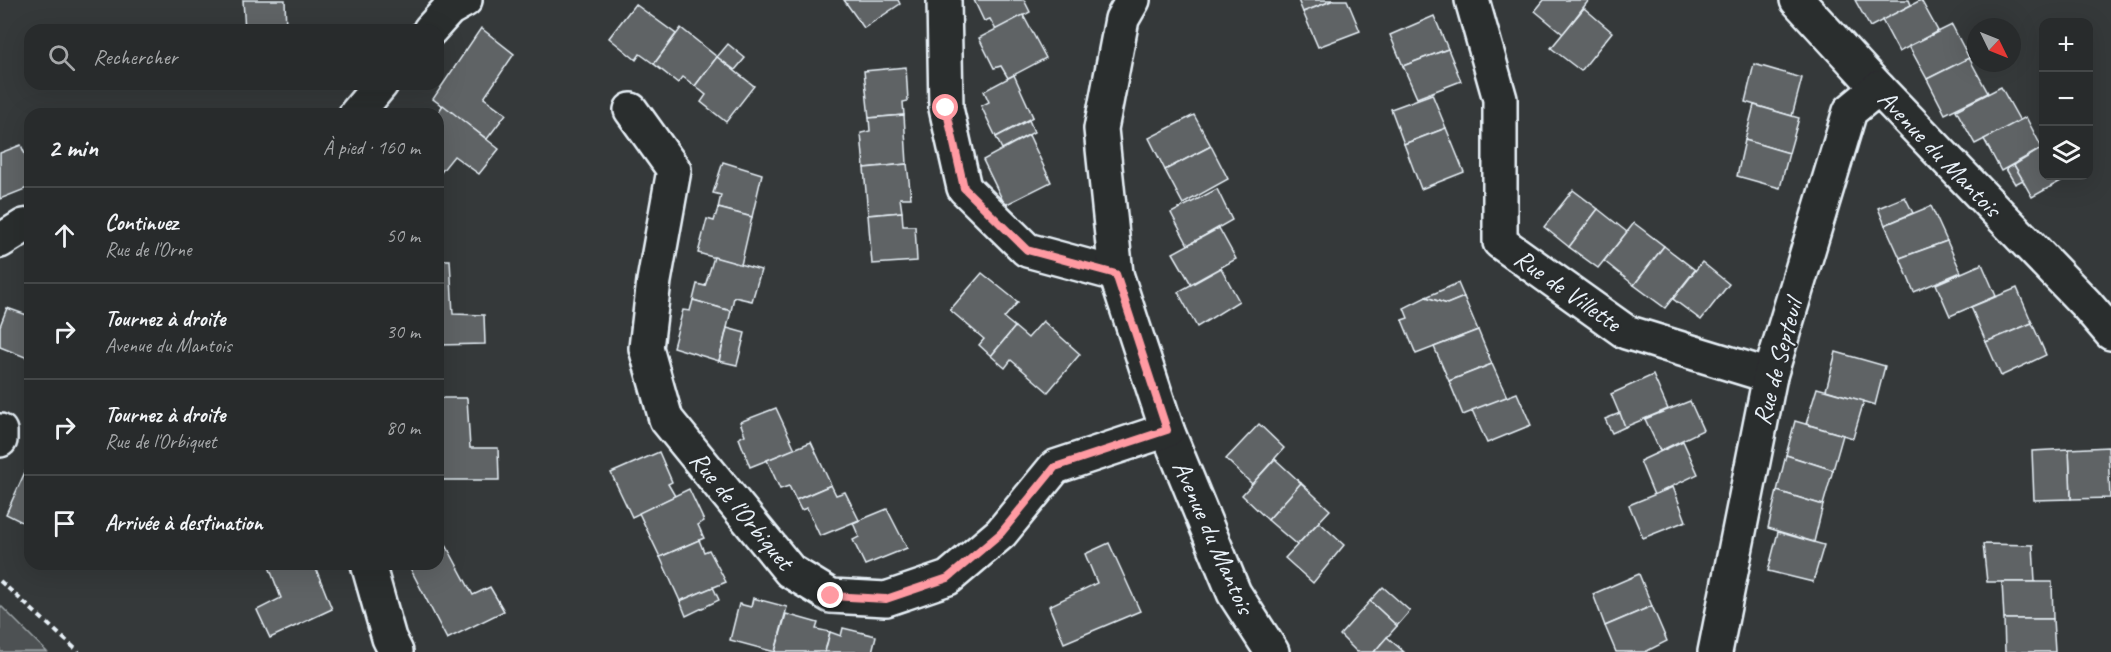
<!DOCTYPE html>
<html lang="fr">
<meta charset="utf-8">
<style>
:root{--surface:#282b2c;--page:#343738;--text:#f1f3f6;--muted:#a5a7a9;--line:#444748}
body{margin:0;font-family:Caveat,sans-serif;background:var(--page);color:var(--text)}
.controls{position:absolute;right:18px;top:18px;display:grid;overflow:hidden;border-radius:12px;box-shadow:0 6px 24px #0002}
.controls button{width:54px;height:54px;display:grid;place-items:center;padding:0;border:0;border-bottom:2px solid var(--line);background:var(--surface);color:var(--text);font:30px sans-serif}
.compass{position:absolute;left:1967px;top:18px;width:54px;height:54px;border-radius:50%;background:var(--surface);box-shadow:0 6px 24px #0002;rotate:133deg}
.stop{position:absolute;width:18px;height:18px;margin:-14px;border:4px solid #ff9aa2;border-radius:50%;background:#fff}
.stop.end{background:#ff9aa2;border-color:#fff;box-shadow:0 2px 6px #0008}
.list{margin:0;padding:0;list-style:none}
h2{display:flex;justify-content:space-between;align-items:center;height:78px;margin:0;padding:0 24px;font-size:26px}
h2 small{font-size:20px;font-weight:400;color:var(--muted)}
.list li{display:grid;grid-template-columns:39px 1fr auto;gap:18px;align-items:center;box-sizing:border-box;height:96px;padding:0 24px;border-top:2px solid var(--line)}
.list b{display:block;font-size:22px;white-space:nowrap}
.list p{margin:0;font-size:20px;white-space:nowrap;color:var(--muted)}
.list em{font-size:20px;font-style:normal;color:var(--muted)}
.icon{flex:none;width:33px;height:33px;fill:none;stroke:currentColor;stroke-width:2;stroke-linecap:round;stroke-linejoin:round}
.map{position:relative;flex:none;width:2111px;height:652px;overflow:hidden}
.search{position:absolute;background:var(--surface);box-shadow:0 6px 24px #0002;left:24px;top:24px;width:420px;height:66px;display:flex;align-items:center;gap:15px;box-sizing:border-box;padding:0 21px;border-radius:18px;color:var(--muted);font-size:22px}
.panel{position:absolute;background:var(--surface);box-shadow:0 6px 24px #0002;left:24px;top:108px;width:420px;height:462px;border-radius:18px}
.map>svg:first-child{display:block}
</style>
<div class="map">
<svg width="2111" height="652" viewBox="0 0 2111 652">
<rect width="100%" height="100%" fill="#35393a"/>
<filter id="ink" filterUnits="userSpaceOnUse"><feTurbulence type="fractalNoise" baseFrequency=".0167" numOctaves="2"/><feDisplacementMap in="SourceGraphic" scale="12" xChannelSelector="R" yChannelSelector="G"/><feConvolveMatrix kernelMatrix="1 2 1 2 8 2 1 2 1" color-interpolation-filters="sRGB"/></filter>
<g filter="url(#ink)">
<!-- green -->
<polygon fill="#4d5152" stroke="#9aa1a5" stroke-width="1.5" points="0,605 47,652 0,652"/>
<!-- building -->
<g fill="#5f6365" stroke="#e8f1f8" stroke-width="1.5">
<polygon points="243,0 285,0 286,30 245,30"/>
<polygon points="844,0 898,0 900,4 864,28"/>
<polygon points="974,0 1024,0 1030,12 996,30 990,19 984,21"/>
<polygon points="1298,0 1334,0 1303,12"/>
<polygon points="1334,0 1347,0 1360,31 1318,47 1303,12"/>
<polygon points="1544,0 1589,0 1563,34 1535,11"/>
<polygon points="1855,0 1909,0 1911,5 1870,27"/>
<polygon points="1921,0 1938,31 1899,52 1882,20"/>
<polygon points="635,4 676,34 654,64 640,54 636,60 609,38"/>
<polygon points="1584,8 1612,32 1581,71 1551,48"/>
<polygon points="1023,15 1046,58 1008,78 1001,66 994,68 979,38"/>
<polygon points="1434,16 1448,49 1403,66 1390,35"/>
<polygon points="1952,25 1969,58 1927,79 1909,46"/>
<polygon points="481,28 514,54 484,98 506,114 487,139 433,99"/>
<polygon points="681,28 717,57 695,86 683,77 678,83 654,64"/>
<polygon points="728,44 745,58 735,70 717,57"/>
<polygon points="1448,49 1461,81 1417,98 1403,66"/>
<polygon points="717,57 754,86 726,122 701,102 706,95 695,86"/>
<polygon points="1969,58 1988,93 1945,114 1927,79"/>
<polygon points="1754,64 1802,78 1792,116 1745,102"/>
<polygon points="906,67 908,101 903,102 904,115 869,118 864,71"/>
<polygon points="1014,75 1033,117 996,137 981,106 989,102 984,91"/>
<polygon points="2001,87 2020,121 1975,144 1956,110"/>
<polygon points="1432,94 1446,128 1404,144 1391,109"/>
<polygon points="443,105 499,149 479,174 454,156 438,176 437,114"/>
<polygon points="1754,105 1799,118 1789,153 1745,140"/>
<polygon points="904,115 907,164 864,168 861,133 870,131 869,118"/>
<polygon points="1194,115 1211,146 1165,170 1149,138"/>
<polygon points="2026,117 2042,148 2001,171 1984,139"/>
<polygon points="1029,120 1034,132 1002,149 996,137"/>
<polygon points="1446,128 1464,172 1421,189 1404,144"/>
<polygon points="1029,135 1051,182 1005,205 983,160"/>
<polygon points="1745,140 1789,153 1780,188 1737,176"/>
<polygon points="21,145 30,166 30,187 0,199 0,153"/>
<polygon points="1211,146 1228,179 1183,204 1165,170"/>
<polygon points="2044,147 2044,176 2070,176 2032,197 2014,165"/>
<polygon points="723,162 762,174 752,217 718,208 721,195 713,193"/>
<polygon points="907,164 911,198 900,198 902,212 868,215 864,168"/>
<polygon points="2014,165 2023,180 2015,184 2006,169"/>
<polygon points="1217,189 1232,220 1188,245 1171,213"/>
<polygon points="1573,190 1598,209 1569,247 1544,227"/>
<polygon points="1905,197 1913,213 1885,225 1878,208"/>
<polygon points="1931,206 1947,241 1900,258 1885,225"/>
<polygon points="718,208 752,217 741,265 698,253 707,219 714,221"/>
<polygon points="1598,209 1627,232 1598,268 1569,247"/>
<polygon points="902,212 903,226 915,226 917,261 872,264 868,215"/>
<polygon points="1634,223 1664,246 1634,285 1604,261"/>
<polygon points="1219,228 1236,259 1191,284 1173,253"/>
<polygon points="1947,241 1961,272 1914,292 1900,258"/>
<polygon points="1664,246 1695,270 1665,308 1634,285"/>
<polygon points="714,257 761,270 752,301 734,297 731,311 693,300 697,284 705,286"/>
<polygon points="438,260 450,260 453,314 484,315 485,344 438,345"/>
<polygon points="1702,262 1729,284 1701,320 1673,299"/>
<polygon points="1982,264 1996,296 1950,316 1936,284"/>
<polygon points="1221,268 1239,301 1197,327 1178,292"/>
<polygon points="982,273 1018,302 1004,318 1015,327 991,356 979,345 984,339 950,310"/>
<polygon points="1458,283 1464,297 1447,304 1426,297"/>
<polygon points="2017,288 2032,323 1986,342 1971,307"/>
<polygon points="1426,297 1447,304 1464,297 1478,330 1416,354 1402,320 1408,318 1404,308"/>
<polygon points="693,300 731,311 719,361 673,347 683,310 690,311"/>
<polygon points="7,308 30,316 30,359 0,347 0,326"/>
<polygon points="1043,321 1080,354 1048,392 1011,360 1005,368 991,356 1015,327 1028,338"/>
<polygon points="2032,323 2046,355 2001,376 1986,342"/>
<polygon points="727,328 745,333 737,365 719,361"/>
<polygon points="1478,330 1492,364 1449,381 1434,347"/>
<polygon points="1836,352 1885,366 1875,405 1826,390"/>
<polygon points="1492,364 1507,397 1463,415 1449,381"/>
<polygon points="1653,375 1668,409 1625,427 1611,394"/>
<polygon points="1817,388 1864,401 1853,438 1806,424"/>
<polygon points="1517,393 1531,425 1487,443 1472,410"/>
<polygon points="438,398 467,398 470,448 498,448 499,480 438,480"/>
<polygon points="1690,401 1703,430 1660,451 1645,419"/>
<polygon points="776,408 795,449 750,467 739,438 745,435 740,422"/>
<polygon points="1620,413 1625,427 1612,433 1605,419"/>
<polygon points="1795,421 1843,435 1833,470 1786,455"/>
<polygon points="1259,424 1284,448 1252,484 1226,459"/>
<polygon points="1683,441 1698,474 1654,495 1640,461"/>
<polygon points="811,442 831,485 796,500 789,486 780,489 767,460"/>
<polygon points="2108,447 2110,498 2071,499 2069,449"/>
<polygon points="2069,449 2071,499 2034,500 2032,451"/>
<polygon points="659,452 672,482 668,484 675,496 632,517 611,473"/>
<polygon points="1786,455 1833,470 1823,505 1777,491"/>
<polygon points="1275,459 1301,483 1268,520 1242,495"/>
<polygon points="30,461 30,526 6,514"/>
<polygon points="1301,483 1330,510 1297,545 1268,520"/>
<polygon points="831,485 836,495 845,492 859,520 820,536 807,508 801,510 796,500"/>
<polygon points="1673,487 1686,521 1643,538 1629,505"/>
<polygon points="689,489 704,521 698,525 704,538 660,557 639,513"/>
<polygon points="1777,491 1823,505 1814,542 1768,528"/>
<polygon points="887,509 907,548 865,565 853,540 859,537 853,523"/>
<polygon points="1319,522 1344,545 1313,583 1285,558"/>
<polygon points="439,532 473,595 490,587 504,611 447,639 408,564 438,564"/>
<polygon points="1778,532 1824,545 1813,582 1768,571"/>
<polygon points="699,540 704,552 709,550 726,582 680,601 660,557"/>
<polygon points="1109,543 1140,611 1064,643 1049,606 1097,583 1085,554"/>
<polygon points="1983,544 2033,545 2035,582 1987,582"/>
<polygon points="268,564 314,564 332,609 270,638 257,610 281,598"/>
<polygon points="1639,574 1652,606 1605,626 1593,594"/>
<polygon points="2002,582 2052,582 2053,619 2004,619"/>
<polygon points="713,587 719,600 686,616 680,601"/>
<polygon points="1383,587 1410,611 1397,626 1370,601"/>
<polygon points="753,598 787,607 775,652 730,640 739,604 751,607"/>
<polygon points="1370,601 1397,626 1374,652 1357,652 1340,635"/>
<polygon points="1652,606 1667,641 1645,652 1616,652 1605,626"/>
<polygon points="786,614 818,623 816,629 830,632 825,652 775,652"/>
<polygon points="2004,619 2053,619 2055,652 2005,652"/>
<polygon points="843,628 876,636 872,652 825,652 830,632 841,636"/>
<polygon points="1387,637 1404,652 1374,652"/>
</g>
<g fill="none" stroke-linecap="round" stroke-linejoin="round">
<!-- minor casing -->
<g stroke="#e8f1f8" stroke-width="38">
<g id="minor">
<polyline points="944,0 946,108 964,188 1027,250 1116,274"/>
<polyline points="1133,0 1122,19 1101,129 1116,274 1167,430 1234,593 1272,652"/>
<polyline points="1472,0 1500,99 1500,242 1626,332 1770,376"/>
<polyline points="1797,0 1878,88 2086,304 2111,333"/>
<polyline points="430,30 449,9 465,0"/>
<polyline points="631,110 674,170 654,281 646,348 666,419 790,571 831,596 886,599 948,578 1001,533 1055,467 1167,430"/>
<polyline points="356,114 381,84"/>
<polyline points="0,241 24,226 30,225"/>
<polyline points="0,431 0,440"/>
<polyline points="368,564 389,638 396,652"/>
<polyline points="1715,652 1770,376 1850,111 1878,88"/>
</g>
</g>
<!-- path -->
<polyline stroke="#e8f1f8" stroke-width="4" stroke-dasharray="6 4.5" stroke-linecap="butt" points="0,581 79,652"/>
<!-- minor -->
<use href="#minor" stroke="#2a2d2e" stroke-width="33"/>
</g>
</g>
<g fill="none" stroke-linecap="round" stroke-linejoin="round" filter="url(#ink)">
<!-- route -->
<polyline stroke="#ff9aa2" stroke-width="8" points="831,596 886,599 948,578 1001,533 1055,467 1167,430 1116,274 1027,250 964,188 946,108"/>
</g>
<g text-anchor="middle" stroke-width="4.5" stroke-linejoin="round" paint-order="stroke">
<!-- street labels -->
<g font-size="26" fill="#e8f1f8" stroke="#2a2d2e">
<text transform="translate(1940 153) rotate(46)" y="9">Avenue du Mantois</text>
<text transform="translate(1568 290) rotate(35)" y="9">Rue de Villette</text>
<text transform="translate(1777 362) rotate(-75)" y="9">Rue de Septeuil</text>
<text transform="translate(742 510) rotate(50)" y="9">Rue de l'Orbiquet</text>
<text transform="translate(1214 537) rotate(66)" y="9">Avenue du Mantois</text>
</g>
</g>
</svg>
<div class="controls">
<button>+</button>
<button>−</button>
<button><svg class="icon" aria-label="layers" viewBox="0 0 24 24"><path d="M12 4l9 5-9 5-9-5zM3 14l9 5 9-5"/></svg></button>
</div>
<svg class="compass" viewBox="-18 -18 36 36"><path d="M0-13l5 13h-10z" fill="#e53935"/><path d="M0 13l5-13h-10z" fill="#a5a7a9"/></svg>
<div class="stop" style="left:946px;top:108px"></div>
<div class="stop end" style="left:831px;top:596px"></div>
<div class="search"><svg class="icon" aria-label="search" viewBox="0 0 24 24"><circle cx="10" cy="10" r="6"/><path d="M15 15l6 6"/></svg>Rechercher</div>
<section class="panel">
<h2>2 min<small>À pied · 160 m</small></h2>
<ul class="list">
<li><svg class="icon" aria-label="ahead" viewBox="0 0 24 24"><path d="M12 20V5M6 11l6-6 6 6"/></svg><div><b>Continuez</b><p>Rue de l'Orne</p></div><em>50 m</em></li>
<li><svg class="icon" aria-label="right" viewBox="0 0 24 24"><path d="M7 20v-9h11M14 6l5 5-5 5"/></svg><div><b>Tournez à droite</b><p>Avenue du Mantois</p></div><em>30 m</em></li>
<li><svg class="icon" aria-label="right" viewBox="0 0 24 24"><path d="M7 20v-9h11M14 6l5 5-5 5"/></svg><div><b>Tournez à droite</b><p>Rue de l'Orbiquet</p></div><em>80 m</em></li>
<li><svg class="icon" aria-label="arrive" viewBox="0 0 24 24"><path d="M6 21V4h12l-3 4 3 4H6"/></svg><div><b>Arrivée à destination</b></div></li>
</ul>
</section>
</div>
